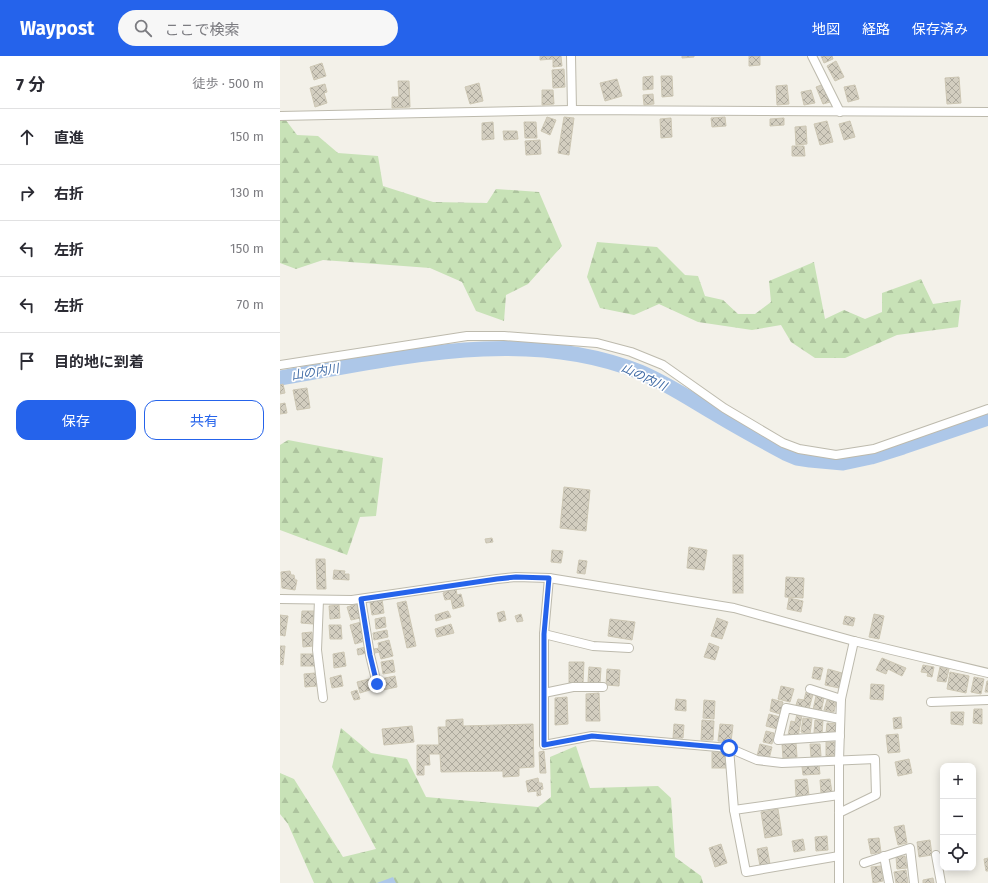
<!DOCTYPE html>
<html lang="ja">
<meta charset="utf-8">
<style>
:root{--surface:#fff;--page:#f7f7f7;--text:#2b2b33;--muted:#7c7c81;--line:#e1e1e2;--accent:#2563eb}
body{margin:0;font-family:"Fira Sans","Noto Sans JP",sans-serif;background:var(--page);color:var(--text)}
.controls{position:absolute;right:12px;bottom:12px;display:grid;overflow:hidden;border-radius:8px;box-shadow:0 2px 10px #0003}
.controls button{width:36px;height:36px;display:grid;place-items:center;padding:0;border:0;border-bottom:1px solid var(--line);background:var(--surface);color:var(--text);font:20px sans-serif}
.stop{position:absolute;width:12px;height:12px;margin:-9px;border:3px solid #2563eb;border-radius:50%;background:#fff}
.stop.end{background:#2563eb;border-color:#fff;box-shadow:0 1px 4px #0008}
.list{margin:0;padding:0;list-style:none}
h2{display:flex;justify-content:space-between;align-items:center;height:52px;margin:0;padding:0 16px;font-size:17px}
h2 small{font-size:13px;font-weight:400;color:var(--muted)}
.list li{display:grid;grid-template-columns:26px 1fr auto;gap:12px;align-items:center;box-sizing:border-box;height:56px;padding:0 16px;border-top:1px solid var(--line)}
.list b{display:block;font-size:15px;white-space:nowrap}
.list em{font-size:13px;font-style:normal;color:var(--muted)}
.actions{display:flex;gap:8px;padding:12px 16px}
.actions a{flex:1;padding:9px 0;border:1px solid var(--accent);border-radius:12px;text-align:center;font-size:14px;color:var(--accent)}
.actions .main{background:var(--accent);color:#fff}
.icon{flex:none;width:22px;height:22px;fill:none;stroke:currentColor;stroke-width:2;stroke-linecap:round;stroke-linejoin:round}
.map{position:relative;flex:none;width:708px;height:827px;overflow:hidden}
header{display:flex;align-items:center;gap:24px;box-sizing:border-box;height:56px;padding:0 20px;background:var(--accent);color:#fff}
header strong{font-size:19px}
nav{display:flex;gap:22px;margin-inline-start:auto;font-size:14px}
.search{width:280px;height:36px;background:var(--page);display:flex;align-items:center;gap:10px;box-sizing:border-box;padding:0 14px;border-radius:22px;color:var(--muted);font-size:15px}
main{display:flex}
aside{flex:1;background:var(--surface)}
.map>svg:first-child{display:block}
</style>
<header>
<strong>Waypost</strong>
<div class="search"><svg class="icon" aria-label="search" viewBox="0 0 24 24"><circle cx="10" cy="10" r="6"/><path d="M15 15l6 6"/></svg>ここで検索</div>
<nav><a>地図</a><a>経路</a><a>保存済み</a></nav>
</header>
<main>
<aside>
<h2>7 分<small>徒歩 · 500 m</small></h2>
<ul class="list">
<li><svg class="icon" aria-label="ahead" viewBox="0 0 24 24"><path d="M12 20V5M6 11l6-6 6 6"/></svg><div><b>直進</b></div><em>150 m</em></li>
<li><svg class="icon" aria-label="right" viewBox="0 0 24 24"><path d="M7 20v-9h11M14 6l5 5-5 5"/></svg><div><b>右折</b></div><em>130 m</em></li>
<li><svg class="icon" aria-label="left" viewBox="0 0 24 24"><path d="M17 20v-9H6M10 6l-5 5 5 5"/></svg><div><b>左折</b></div><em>150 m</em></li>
<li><svg class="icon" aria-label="left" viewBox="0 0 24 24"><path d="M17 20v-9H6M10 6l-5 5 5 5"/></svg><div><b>左折</b></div><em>70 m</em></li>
<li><svg class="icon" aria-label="arrive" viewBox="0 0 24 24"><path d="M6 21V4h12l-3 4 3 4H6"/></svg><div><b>目的地に到着</b></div></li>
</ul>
<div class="actions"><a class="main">保存</a><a>共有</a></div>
</aside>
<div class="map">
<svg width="708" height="827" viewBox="0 0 708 827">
<defs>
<pattern id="forest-firs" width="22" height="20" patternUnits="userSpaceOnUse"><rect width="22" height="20" fill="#c8e2b7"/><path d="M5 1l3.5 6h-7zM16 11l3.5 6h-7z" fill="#adc39e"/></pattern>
<pattern id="water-ripples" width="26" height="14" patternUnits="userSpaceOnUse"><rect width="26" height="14" fill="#adc7e8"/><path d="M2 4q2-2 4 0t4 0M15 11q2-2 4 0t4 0" fill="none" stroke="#8fa3bd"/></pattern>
<pattern id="building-cross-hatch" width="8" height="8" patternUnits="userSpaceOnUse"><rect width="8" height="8" fill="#d3cec0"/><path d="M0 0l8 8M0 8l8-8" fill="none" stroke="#ada99d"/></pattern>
</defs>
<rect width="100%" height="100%" fill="#f3f1e9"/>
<!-- forest -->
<g fill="url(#forest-firs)">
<polygon points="5,63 17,79 38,80 58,97 98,100 103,130 153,146 207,147 216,133 259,136 282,190 248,228 226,239 224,265 196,255 182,226 150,212 43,204 16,213 0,207 0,64"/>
<polygon points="317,186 377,191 405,219 418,220 425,240 443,244 458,258 475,258 491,246 489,225 534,206 545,263 564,254 585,263 602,256 602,237 641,223 653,248 681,244 678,271 617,279 565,302 535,302 511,286 501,269 472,274 418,266 379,248 354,259 320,252 307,221"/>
<polygon points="8,384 103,402 96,460 80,461 67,499 0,474 0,389"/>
<polygon points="61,672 91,697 127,703 146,741 258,751 271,741 270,701 296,690 310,732 378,730 391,742 395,801 421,820 423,827 34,827 8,768 0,758 0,717 14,723 63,801 96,793 52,711"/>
</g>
<!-- water -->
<polygon fill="url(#water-ripples)" points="113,821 116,827 97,827"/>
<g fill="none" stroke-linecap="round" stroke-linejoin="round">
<!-- river -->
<path stroke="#adc7e8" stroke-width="15" d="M0,322C118,302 245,270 360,316C386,327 410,343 434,357C457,371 481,384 505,397L517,402L530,404L563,407L591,401L623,391L708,362"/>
</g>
<!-- building -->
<g fill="url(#building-cross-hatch)" stroke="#cdc7b4">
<polygon points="260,0 281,0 282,10 273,11 273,3 260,4"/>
<polygon points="402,0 414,0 414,1 402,2"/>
<polygon points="469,0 480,0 480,9 469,10"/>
<polygon points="541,0 552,0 553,3 544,7"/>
<polygon points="556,5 564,21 555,25 547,10"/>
<polygon points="42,7 46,20 34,24 30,11"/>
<polygon points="284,13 285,31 273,32 272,14"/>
<polygon points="373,20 373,33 363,34 363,21"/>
<polygon points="381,20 392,20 393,40 382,41"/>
<polygon points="679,21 681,47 667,48 665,22"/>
<polygon points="337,23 342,40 325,45 320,27"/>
<polygon points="118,25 129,25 130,51 112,52 112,41 119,41"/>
<polygon points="199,27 203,45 190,48 185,31"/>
<polygon points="45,28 47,36 44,37 47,47 35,51 30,32"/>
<polygon points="544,28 550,46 543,48 536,31"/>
<polygon points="507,29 509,48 497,49 496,30"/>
<polygon points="575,29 579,43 568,46 564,31"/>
<polygon points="262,34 273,34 274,48 262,49"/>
<polygon points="531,34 535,47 524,49 521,36"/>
<polygon points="373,38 374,48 364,49 363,39"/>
<polygon points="267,61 276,64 270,79 261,75"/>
<polygon points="284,61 294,62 289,99 278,97"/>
<polygon points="445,61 446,70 432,71 431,62"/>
<polygon points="391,62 392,81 381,82 380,63"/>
<polygon points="504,62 504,69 490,70 490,63"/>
<polygon points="547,65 553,86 540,89 534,68"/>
<polygon points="570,65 575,81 564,84 559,68"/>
<polygon points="213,66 214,83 202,84 202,67"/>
<polygon points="244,66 256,66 257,82 245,82"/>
<polygon points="526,70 527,88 516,89 515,71"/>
<polygon points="223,75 237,75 238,83 224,84"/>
<polygon points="260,84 261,98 246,99 245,85"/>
<polygon points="512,90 524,90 525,100 512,100"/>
<polygon points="3,328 5,337 0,338 0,329"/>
<polygon points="27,332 30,352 17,354 13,334"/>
<polygon points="5,347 7,357 0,358 0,348"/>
<polygon points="284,431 310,434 306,475 280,472"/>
<polygon points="212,482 213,486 206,487 205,483"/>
<polygon points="409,491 427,494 424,514 407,512"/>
<polygon points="272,494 283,495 281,507 271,506"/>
<rect x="453" y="499" width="10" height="38"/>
<polygon points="36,503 45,503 46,533 37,533"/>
<polygon points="299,504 307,505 305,518 297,517"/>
<polygon points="54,514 65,515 64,518 69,518 69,524 53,523"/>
<polygon points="10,515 11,519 14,519 15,524 17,524 15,534 2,532 1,516"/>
<polygon points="506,521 524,522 523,542 505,541"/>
<polygon points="176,532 177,539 181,538 184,550 173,553 171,543 165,544 163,537"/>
<polygon points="509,542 523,545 521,556 507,553"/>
<polygon points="102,543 104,557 92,559 90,546"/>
<polygon points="126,545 136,590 127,592 117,547"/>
<polygon points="77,548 80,562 71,564 67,551"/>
<polygon points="59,549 60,562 50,563 49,550"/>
<polygon points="22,555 34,555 33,568 21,567"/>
<polygon points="168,555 171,561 156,565 155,559"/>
<polygon points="224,555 226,564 219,566 217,557"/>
<polygon points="241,558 243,565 237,566 235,560"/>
<polygon points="594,558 604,560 599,583 589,581"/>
<polygon points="0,559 8,560 5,580 0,579"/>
<polygon points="565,560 575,562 573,570 563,568"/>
<polygon points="105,561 106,571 96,573 95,563"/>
<polygon points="437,562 448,566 442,583 431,580"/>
<polygon points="330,563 355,566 352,584 328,580"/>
<polygon points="81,566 85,585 75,588 70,569"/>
<polygon points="171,568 174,577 157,581 155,573"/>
<polygon points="49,569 61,569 62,583 50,583"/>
<polygon points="107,574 108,581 94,584 93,577"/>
<polygon points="32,576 33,590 23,591 22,577"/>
<polygon points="109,584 113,600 101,603 99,596 95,597 94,593 99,592 98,587"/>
<polygon points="429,587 439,591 435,604 424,601"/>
<polygon points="0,590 5,590 3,609 0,608"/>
<polygon points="86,591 87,597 78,599 77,593"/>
<polygon points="64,596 66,610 54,612 53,598"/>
<rect x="21" y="598" width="14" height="12"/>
<polygon points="602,602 626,612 622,620 608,613 606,618 596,614"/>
<polygon points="113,604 115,616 103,618 101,606"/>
<polygon points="289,606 304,606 303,628 289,627"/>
<polygon points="643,609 654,611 652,621 647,620 648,617 641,616"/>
<polygon points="309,611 321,612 320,627 308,626"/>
<polygon points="534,611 543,612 540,624 532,622"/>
<polygon points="660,611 669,613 666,626 657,625"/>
<polygon points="327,613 340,614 339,630 326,629"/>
<polygon points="548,613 562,617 559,632 545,629"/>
<polygon points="670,616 689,620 686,637 667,633"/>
<polygon points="35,617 37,630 25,631 24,618"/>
<polygon points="61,619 63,630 52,632 50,622"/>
<polygon points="115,620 117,631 103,634 100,623"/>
<polygon points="694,621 704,623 701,638 691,636"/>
<polygon points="93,622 96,632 80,637 77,626"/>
<polygon points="707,625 708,625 708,636 705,636"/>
<polygon points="591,628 604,629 603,644 590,643"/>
<polygon points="501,630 514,633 510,646 498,643"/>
<polygon points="77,634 80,643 74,644 71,636"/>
<polygon points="526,636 533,638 529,653 516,649 518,643 524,644"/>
<polygon points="319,637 320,665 306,665 306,638"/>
<polygon points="536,640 544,642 541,656 533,654"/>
<polygon points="287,641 288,668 275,669 275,642"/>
<polygon points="396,643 406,644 406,655 395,654"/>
<polygon points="492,643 503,646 500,658 490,655"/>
<polygon points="424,644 435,645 434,663 423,662"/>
<polygon points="547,644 556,646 554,656 544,654"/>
<polygon points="694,653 702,653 702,668 693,667"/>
<polygon points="671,656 684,656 683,669 671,668"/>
<polygon points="489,658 500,661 497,673 486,670"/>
<polygon points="517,658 522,659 518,681 508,679 511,665 515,666"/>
<polygon points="621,661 622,672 614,673 613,662"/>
<polygon points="523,662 532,663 530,678 521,676"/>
<polygon points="183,663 183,670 253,668 254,711 239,712 239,720 223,721 223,715 161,716 160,698 149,698 150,709 144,709 144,719 137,719 137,689 159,689 158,671 166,671 166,664"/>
<polygon points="422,664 434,665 433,684 421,684"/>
<polygon points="535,664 543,664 542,678 534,677"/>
<polygon points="547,667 557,668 556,679 546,678"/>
<polygon points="394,668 404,669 403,682 393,682"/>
<polygon points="440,668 453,669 451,686 438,685"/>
<polygon points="132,670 134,686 104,689 102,673"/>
<polygon points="486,675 494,677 492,688 483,686"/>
<polygon points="618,678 620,696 608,697 606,679"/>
<polygon points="546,686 555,686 556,699 546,700"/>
<polygon points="516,687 517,701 503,702 502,688"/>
<polygon points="480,688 492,691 489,703 477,700"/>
<polygon points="530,688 540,688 541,700 531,701"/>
<polygon points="264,695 266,717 260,717 259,696"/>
<rect x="432" y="696" width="14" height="16"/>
<polygon points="629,703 632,717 618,720 615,706"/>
<polygon points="539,709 540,718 523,719 522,711"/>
<polygon points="258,722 259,727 262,727 263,733 260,734 261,739 257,740 257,735 248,736 246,725"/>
<polygon points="527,723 529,739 516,740 515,724"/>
<polygon points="550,723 552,737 541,737 540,724"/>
<polygon points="498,753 502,779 485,782 481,756"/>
<polygon points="624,769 627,787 618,789 614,771"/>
<polygon points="547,780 548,794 536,795 535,781"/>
<polygon points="599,782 601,796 591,798 588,783"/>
<polygon points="523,783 525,794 514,796 512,785"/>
<polygon points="650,784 652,799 639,801 637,786"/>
<polygon points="441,788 447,807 435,811 429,792"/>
<polygon points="487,791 490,808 480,810 477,793"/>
<polygon points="625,800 627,812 617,813 616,801"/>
<polygon points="708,802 708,815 706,815 704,803"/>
<polygon points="601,810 603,825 593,827 591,811"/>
<polygon points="626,814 628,827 616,827 614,816"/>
<polygon points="653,822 654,827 643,827 643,824"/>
</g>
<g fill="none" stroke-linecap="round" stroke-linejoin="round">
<!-- street casing -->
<g stroke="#bdbaad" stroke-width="10">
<g id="street">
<polyline points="291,0 292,54"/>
<polyline points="532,0 560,56"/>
<polyline points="0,60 292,54 708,56"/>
<polyline points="0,309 187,280 224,280 317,287 351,296 383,309 444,352 503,387 519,393 556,399 594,393 708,353"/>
<polyline points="269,522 264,578 264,689 312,680 449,692 477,704 502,707 595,703 596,739 559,757"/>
<polyline points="0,543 72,544 217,523 236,521 269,522 454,552 574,585 708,617"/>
<polyline points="81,543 90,599 97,628"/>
<polyline points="39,544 37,594 43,642"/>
<polyline points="264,578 313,590 349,592"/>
<polyline points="530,633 561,643"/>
<polyline points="264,637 293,631 323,631"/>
<polyline points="651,646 708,644"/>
<polyline points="560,680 498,684 506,652 560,663"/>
<polyline points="449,692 454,754 466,816 559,800"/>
<polyline points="454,754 559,739"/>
<polyline points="656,799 661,827"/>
<polyline points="604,800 609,827"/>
<polyline points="584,807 630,792 634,827"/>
<polyline points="559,827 559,704 561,643 574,585"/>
</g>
</g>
<!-- street -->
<use href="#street" stroke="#fff" stroke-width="8"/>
</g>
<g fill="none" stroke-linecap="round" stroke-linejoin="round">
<!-- route -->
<polyline stroke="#2563eb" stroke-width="5" points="97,628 90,599 81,543 217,523 236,521 269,522 264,578 264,689 312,680 449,692"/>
</g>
<g text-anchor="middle" stroke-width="3.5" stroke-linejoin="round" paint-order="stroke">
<!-- water labels -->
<g font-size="12" font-style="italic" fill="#3e6aa5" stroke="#fff">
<text transform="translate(35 316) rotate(-9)" y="4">山の内川</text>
<text transform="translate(364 321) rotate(25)" y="4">山の内川</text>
</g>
</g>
</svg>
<div class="controls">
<button>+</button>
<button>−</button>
<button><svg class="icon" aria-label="locate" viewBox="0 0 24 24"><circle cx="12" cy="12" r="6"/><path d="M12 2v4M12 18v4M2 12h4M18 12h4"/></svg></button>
</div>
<div class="stop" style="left:449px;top:692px"></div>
<div class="stop end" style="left:97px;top:628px"></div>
</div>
</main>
